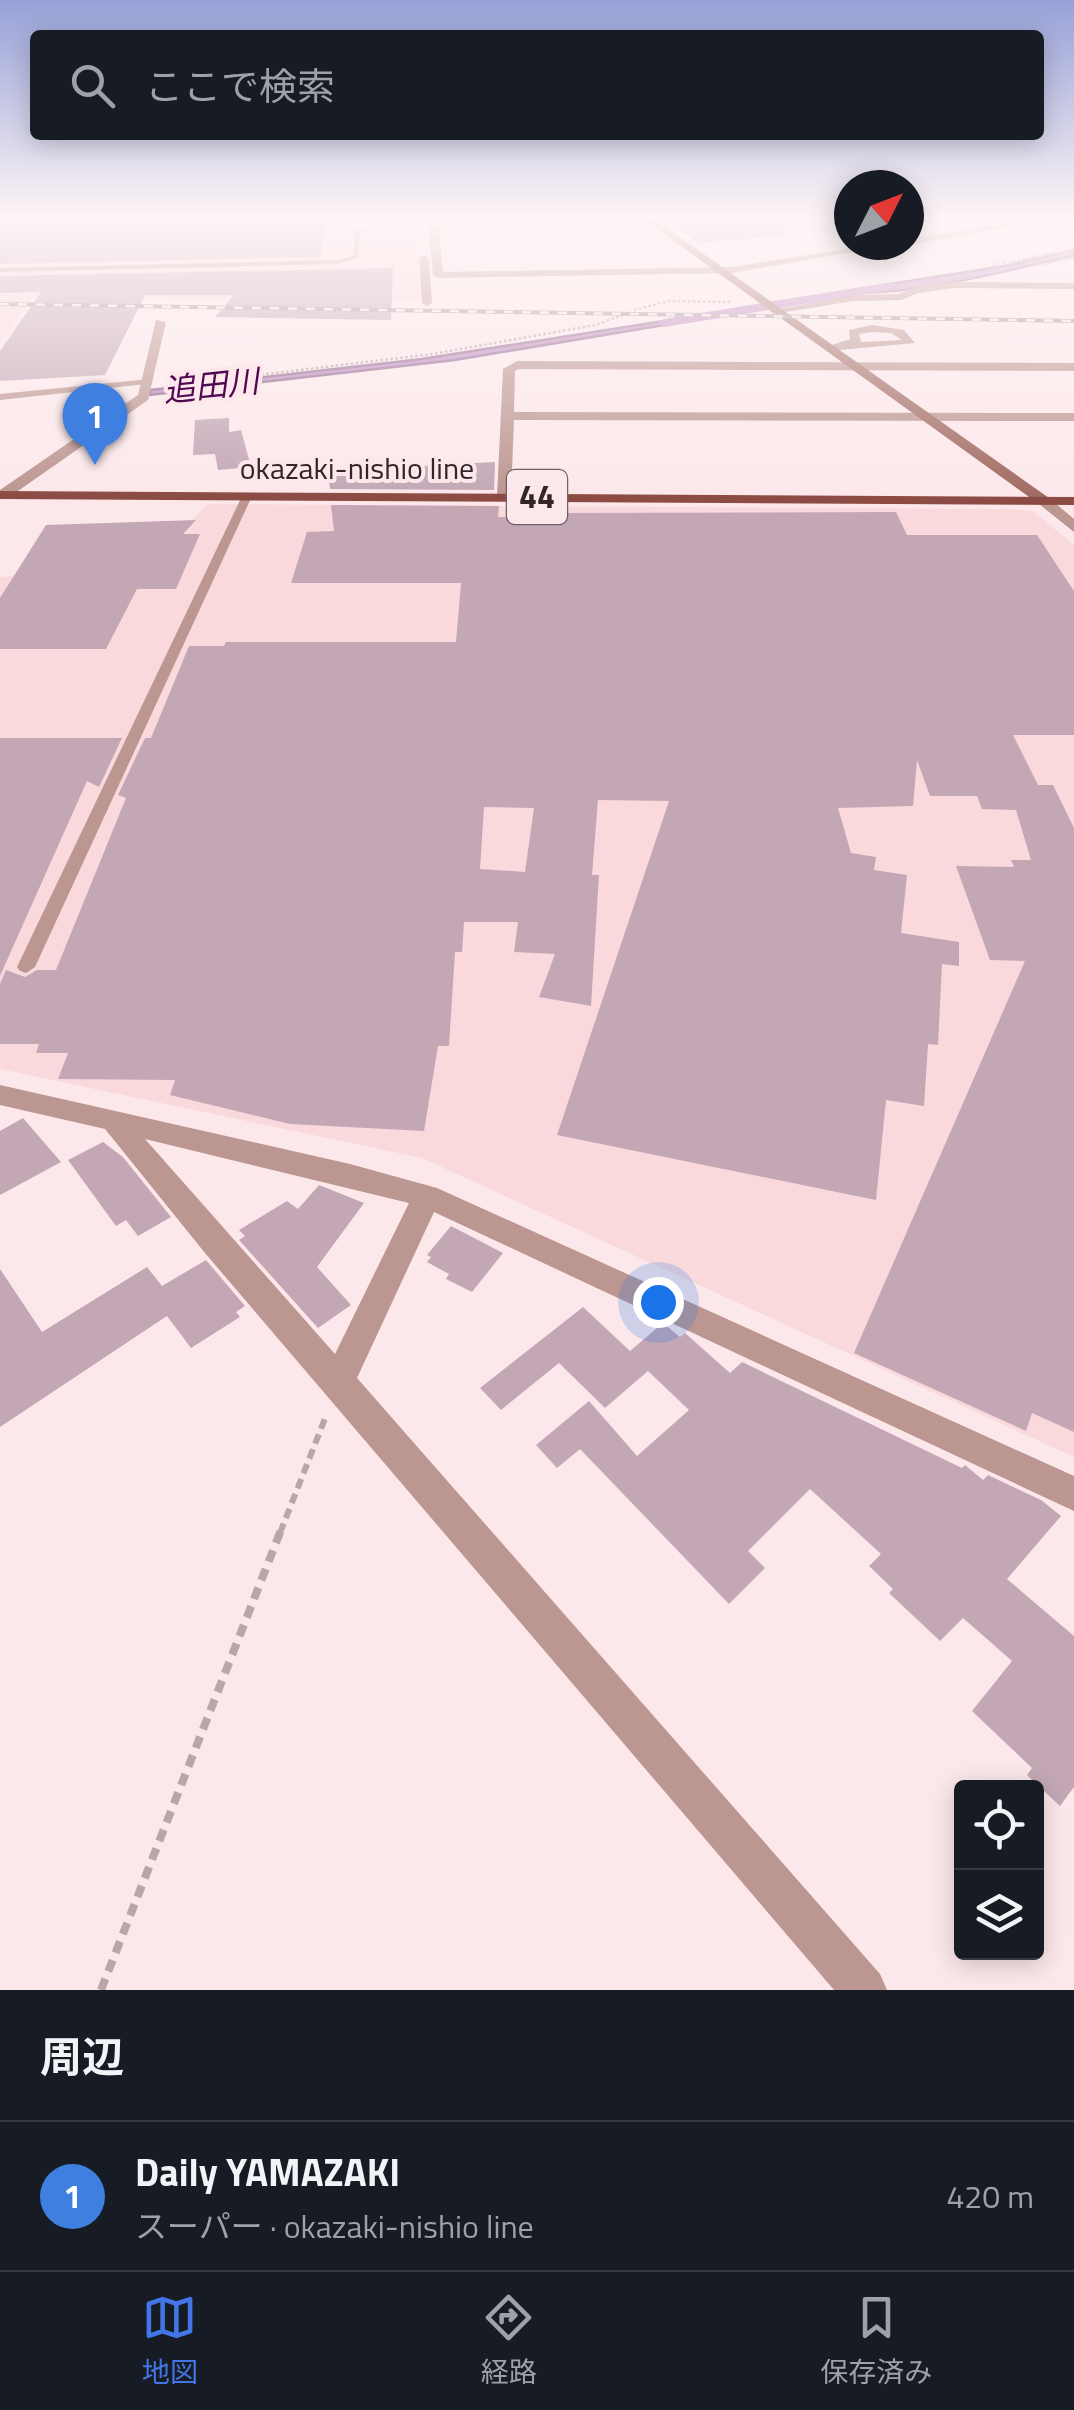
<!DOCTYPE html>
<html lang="ja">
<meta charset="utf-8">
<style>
:root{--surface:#171b24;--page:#242831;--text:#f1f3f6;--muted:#9ea1a6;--line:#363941;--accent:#4275e6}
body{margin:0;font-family:"Titillium Web","Noto Sans JP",sans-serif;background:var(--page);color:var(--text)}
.controls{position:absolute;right:30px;bottom:30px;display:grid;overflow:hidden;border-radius:10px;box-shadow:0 5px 25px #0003}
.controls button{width:90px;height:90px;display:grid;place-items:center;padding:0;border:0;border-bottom:2px solid var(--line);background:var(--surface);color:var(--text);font:50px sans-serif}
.compass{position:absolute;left:834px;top:170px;width:90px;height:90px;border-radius:50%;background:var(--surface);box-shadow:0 5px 25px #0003;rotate:48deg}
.you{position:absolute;left:658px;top:1302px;width:35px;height:35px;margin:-25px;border:8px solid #fff;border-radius:50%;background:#1a73e8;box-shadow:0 0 0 15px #1a73e833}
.badge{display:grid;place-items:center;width:65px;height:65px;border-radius:50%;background:var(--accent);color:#fff;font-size:32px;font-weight:700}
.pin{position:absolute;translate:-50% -82px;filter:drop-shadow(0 2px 5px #0008)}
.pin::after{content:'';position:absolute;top:52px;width:35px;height:30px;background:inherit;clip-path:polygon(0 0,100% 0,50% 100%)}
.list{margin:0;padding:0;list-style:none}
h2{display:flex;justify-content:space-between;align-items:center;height:130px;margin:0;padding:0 40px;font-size:42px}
h2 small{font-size:32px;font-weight:400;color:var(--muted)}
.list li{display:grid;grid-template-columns:65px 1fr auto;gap:30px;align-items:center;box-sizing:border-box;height:150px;padding:0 40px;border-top:2px solid var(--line)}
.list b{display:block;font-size:38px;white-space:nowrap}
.list p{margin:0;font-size:32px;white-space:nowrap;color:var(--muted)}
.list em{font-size:32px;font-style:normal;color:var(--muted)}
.icon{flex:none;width:55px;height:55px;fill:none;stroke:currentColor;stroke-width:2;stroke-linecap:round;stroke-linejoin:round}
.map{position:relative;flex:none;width:1074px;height:1990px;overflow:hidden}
.search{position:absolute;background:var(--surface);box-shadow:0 5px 25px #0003;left:30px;right:30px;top:30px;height:110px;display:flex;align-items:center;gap:25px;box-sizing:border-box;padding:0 35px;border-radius:10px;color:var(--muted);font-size:38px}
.sheet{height:280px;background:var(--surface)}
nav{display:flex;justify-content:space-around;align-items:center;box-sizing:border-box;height:140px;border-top:2px solid var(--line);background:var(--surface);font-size:28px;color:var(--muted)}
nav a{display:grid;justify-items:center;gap:5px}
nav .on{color:var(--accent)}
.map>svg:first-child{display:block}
</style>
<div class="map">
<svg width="1074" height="1990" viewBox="0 0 1074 1990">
<rect width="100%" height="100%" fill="#fce8eb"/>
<!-- built -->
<g fill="#fad9dd">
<polygon points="0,217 416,217 420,302 33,298 0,343"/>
<polygon points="208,504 1008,509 1033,511 1074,545 1074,1457 422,1158 0,1069 0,577 149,564"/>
</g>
<!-- water -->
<g fill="#bd85be" stroke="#936891" stroke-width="2.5">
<path d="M1074,250V256C1005,270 910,298 840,292L1004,266Z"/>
<polygon points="695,316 718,316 455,360 149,395 151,390 422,359"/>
</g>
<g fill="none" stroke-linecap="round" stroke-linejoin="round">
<!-- canal -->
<polygon fill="#bd85be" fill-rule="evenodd" points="892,282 899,286 897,289 664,327 657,323 664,319"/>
</g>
<!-- building -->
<g fill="#c3a7b5" fill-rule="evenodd">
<polygon points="0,217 327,217 321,257 0,264"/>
<polygon points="669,217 784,217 785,235 699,243 667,221"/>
<polygon points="393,268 391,320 215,317 234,295 145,295 105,375 0,381 0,351 41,292 0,293 0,276"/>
<polygon points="229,418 229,432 241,430 251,467 218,470 215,454 193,455 195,420"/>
<polygon points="495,462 494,490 330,489 328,471"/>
<path d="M331,505L499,506L498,517H559L560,513L896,512L907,535H1037L1074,591V735H1013L1038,785H1053L1074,828V1432L1032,1413L1026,1431L854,1353L1025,961L990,960L956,866L1014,867L1011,860H1031L1016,810L982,809L977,796H930L917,760L913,806L838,808L851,853L876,857L874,870L907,875L901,933L959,942V966L942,964L938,1045L928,1044L924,1106L886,1100L876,1200L557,1135L669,801L598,800L592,875H599L591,1006L539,997L555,954L514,952L518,922H464L462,952H455L449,1046H438L424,1131L290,1124L170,1095L175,1080L58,1079L68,1053H36L39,1044H0V984L6,970L25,977L37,970H56L126,798L118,795L145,738H151L189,646H224L226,642H456L461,583H291L307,532L334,531ZM484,807L534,808L525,872L480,869Z"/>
<polygon points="196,520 183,534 200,534 176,589 137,589 106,649 0,649 0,598 46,525"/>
<polygon points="0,738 122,738 99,787 87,781 0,976"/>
<polygon points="23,1118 61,1162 0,1195 0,1131"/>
<polygon points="103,1142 123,1157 171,1217 138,1236 126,1220 116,1226 68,1160"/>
<polygon points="319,1185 364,1203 317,1267 351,1305 318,1328 239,1240 245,1236 239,1230 287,1201 298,1209"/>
<polygon points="451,1226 503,1253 472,1292 446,1279 449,1274 427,1262 431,1257 427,1255"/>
<polygon points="206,1260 245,1306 236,1312 240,1317 191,1348 167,1316 0,1427 0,1269 42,1332 147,1267 162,1286"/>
<polygon points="583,1307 630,1351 663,1323 680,1337 685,1333 730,1373 742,1362 962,1468 965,1465 983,1480 988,1475 1041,1500 1061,1516 1007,1579 1074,1636 1074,1787 1060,1806 1027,1775 1032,1768 972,1711 1012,1661 963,1618 940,1641 889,1593 893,1589 869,1566 881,1554 810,1489 748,1551 765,1568 729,1604 580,1449 557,1468 536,1445 589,1401 637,1456 689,1410 648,1371 605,1408 559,1363 501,1410 480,1388"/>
</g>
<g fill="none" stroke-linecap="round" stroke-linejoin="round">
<!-- path-far2 -->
<g stroke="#b8a6a9" stroke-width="2.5" stroke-dasharray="2.5 2.5" stroke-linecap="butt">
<polyline points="993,265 1074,249"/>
<polyline points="1038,265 1074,258"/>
<polyline points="634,310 669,301 732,302"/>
<polyline points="167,386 433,354 595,325 623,315"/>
</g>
<!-- path-far1 -->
<polyline stroke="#b8a6a9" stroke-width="6" stroke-dasharray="10 6" stroke-linecap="butt" points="280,1533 326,1416"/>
<!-- path -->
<polyline stroke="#b8a6a9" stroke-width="8" stroke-dasharray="12 8" stroke-linecap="butt" points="101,1990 281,1530"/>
<!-- lane -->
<g fill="#bc9690" fill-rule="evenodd">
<polygon points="391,217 397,217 395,225 360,232 358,258 338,264 0,272 0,268 338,260 353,256 355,230 390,223"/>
<polygon points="149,379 146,384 0,400 0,394"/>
<polygon points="243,494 252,496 35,967 26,973 20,971 17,967"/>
</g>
<!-- street -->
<g fill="#bc9690" fill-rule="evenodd">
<polygon points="1045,217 1065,217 909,245 909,239"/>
<polygon points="433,220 438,223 443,272 732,267 870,245 893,245 732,273 438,278 433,275 428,223"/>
<polygon points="424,255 429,258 432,303 427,306 422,303 419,258"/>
<polygon points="954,282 1074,283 1074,289 954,288 919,293 901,300 853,301 774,314 769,311 853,295 899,294 917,287"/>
<polygon points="156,320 166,322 148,400 8,498 0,499 0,490 138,395"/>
<path d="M872,325L904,330L915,343L829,351L823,348L850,339L849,330ZM872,332L891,333L902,340L861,342L859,334Z"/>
<polygon points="517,361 1074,363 1074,371 519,369 515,371 514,412 1074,413 1074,421 514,420 511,497 504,501 497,497 503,369"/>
<polygon points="1039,498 1049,498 1074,519 1074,532 1039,504"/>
<path d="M0,1085L350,1164L437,1188L1074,1476V1511L434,1212L357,1378L880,1974L887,1990H834L205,1253L105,1129L0,1105ZM145,1139L409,1203L335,1354Z"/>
</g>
<!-- secondary -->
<polygon fill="#a16b63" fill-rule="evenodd" points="666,217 657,221 1049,498 1049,504 1039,504 646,221 388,224"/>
<!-- primary -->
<polygon fill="#8c4c44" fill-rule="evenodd" points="0,491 1074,497 1074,505 0,499"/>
<!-- rail casing -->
<g stroke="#a19093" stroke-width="4">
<polyline id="rail" points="0,304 1074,321"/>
</g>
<!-- rail -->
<use href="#rail" stroke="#fce8eb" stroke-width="2.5" stroke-dasharray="9" stroke-linecap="butt"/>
</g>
<!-- sky -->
<linearGradient id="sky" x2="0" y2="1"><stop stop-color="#97a1d7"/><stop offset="0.44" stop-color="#fef5f6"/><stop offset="1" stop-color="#fef5f6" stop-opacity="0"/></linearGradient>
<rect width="1074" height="496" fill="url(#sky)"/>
<g text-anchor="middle" stroke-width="8" stroke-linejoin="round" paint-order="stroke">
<!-- far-street labels -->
<g font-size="30" fill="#322628" stroke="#fce8eb">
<text x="357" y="479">okazaki-nishio line</text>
</g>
<!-- far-water labels -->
<g font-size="32" font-style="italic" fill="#500853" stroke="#fce8eb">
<text transform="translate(211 386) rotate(-6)" y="11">追田川</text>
</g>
<!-- shield labels -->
<rect fill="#fce8eb" stroke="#6f6062" stroke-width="2.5" x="507" y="470" width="60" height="54" rx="8"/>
<g font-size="32" font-weight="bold" fill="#322628">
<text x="537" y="508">44</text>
</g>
</g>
</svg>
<div class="controls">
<button><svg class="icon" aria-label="locate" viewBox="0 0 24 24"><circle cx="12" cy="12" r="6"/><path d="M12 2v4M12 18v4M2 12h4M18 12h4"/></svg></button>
<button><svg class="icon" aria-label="layers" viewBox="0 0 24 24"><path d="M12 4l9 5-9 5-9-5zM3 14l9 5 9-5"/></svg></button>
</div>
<svg class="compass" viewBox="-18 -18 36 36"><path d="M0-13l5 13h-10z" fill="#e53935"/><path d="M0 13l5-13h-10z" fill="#9ea1a6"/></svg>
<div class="you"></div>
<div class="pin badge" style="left:95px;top:465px;background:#3f7fe0">1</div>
<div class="search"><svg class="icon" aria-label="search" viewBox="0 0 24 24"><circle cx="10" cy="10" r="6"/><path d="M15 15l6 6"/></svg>ここで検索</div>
</div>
<section class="sheet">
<h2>周辺<small></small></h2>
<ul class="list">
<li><span class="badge" style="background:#3f7fe0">1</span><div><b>Daily YAMAZAKI</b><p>スーパー · okazaki-nishio line</p></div><em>420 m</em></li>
</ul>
</section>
<nav>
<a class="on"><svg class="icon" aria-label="map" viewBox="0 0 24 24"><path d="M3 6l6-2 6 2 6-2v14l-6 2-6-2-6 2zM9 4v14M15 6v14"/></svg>地図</a>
<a><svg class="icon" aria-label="directions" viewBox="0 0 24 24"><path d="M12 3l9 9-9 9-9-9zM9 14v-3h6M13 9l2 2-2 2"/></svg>経路</a>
<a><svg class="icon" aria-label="saved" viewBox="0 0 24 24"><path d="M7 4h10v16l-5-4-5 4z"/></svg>保存済み</a>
</nav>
